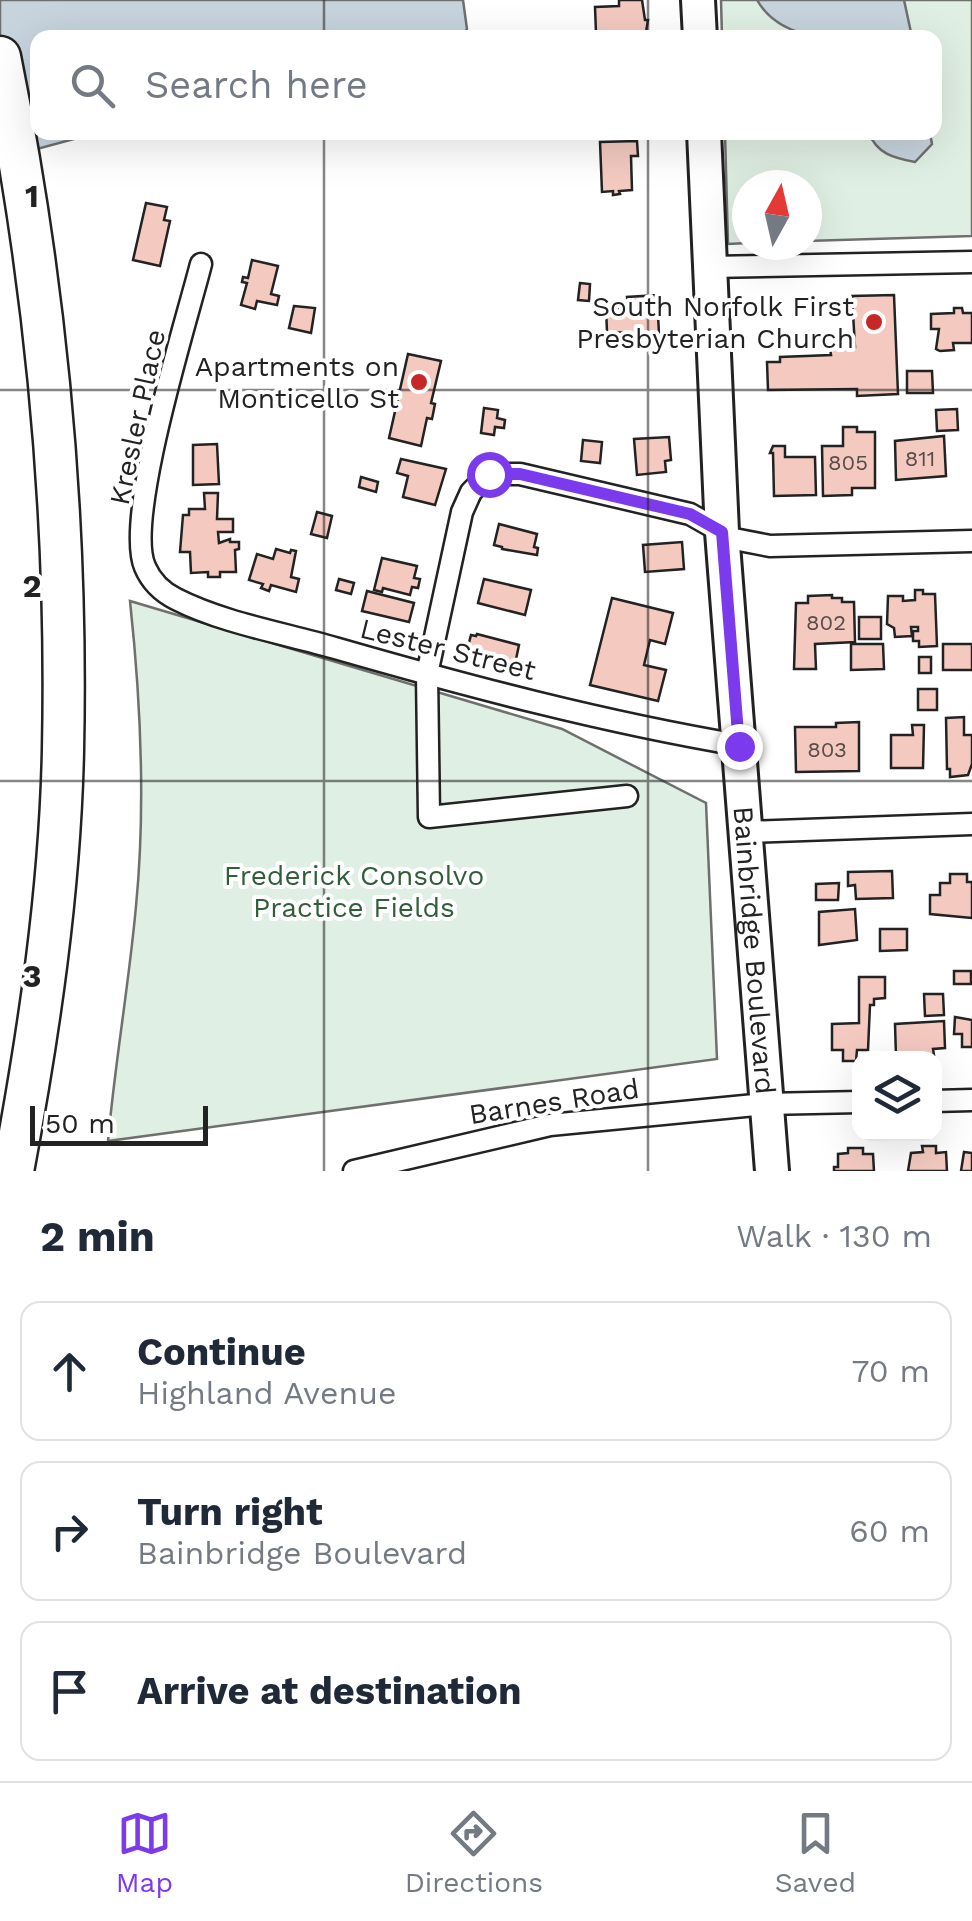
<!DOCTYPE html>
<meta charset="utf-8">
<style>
:root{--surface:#fff;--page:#f6f6f7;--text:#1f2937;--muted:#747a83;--line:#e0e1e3;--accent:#7c3aed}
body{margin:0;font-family:"Work Sans",sans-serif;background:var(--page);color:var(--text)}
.controls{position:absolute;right:30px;bottom:30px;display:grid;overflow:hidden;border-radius:20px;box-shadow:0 10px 40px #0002}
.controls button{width:90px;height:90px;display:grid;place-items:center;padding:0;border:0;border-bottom:2px solid var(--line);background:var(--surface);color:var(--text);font:50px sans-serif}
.compass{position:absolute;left:732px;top:170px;width:90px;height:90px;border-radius:50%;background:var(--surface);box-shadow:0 10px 40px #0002;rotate:8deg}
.scale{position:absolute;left:30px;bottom:25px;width:178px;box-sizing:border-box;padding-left:10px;border:5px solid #222;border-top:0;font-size:28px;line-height:35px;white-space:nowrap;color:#222;-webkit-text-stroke:8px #fff;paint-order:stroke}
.stop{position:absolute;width:30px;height:30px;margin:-22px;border:8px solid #7c3aed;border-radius:50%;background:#fff}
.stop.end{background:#7c3aed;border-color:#fff;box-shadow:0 2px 10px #0008}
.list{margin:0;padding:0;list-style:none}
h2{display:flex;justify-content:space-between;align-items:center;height:130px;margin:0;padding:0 40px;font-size:42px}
h2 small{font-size:32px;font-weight:400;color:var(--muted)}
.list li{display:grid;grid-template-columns:65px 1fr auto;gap:30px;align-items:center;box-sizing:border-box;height:140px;margin:0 20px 20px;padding:0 20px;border:2px solid var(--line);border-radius:20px}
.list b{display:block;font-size:38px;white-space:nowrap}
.list p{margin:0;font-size:32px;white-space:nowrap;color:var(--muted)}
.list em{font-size:32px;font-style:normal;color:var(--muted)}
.icon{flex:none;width:55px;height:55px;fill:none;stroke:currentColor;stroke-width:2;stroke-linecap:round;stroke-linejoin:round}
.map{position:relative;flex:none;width:972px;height:1171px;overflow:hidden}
.search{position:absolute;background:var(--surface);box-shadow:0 10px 40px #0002;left:30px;right:30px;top:30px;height:110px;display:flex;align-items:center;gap:25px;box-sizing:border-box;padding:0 35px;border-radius:20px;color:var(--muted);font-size:38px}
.sheet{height:610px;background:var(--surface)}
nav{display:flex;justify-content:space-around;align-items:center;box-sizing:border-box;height:140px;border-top:2px solid var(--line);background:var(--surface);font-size:28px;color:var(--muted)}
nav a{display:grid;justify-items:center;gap:5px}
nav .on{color:var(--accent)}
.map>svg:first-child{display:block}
</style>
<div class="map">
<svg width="972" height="1171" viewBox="0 0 972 1171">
<rect width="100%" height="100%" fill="#fff"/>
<!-- green -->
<g fill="#e0efe3" stroke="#6f6f6f" stroke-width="2.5">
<polygon points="721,0 972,0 972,236 807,241 807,185 747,185 747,243 728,244 725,133 934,132 934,38 722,37"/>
<path d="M130,601L562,729L706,803L717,1059L108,1141C115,1062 129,984 136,906C146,804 141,703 130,601Z"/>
</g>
<!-- water -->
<g fill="#c7d3dd" stroke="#6f6f6f" stroke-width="2.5">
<polygon points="0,0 463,0 467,29 461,37 38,38 38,132 96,133 0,159"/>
<path d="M757,0H904L912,37C863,38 786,51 757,0Z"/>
<path d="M869,133H930L932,144L915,162C894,158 877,154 869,133Z"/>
</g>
<!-- building -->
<g fill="#f3c9c0" stroke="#222" stroke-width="2.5">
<polygon points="619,0 642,0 645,20 648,20 645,38 609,38 609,33 596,33 595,7 619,6"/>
<polygon points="637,141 638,156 631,156 632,190 619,191 620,194 613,195 613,191 602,192 600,142"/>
<polygon points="146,203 167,207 164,220 170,221 160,266 133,260"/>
<polygon points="252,260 278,266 271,294 279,296 277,305 257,301 255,309 241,305 247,283 242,282 243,277 248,278"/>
<polygon points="580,283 590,284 589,301 578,300"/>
<polygon points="657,295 659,334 607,332 606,308 628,307 627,297"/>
<polygon points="894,295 898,394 857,396 857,389 768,390 767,362 780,362 780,357 831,355 830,348 855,347 852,296"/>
<polygon points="294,306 315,308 311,333 289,328"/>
<polygon points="954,308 962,308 963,313 972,313 972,343 953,343 954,350 940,351 936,349 939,329 931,329 931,314 954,313"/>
<polygon points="408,354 441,361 431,403 435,404 432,419 427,418 421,446 389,438"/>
<polygon points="907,371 932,371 933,393 907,393"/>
<polygon points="484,408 498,410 497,418 505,420 504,428 495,427 494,435 481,433"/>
<polygon points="957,409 958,430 937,431 936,410"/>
<polygon points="843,427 857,427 857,432 875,432 875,488 852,488 852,495 823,496 822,446 843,446"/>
<polygon points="944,436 946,476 896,480 895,441"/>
<polygon points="669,437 671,460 665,461 666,472 637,475 634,439"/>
<polygon points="583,440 602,442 600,463 581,461"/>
<polygon points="217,444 219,484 193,485 193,445"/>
<polygon points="773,446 785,446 785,457 815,457 816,495 774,496 773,453 770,453"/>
<polygon points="401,459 446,469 435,505 403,497 408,476 397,473"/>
<polygon points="361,477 378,482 376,492 359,487"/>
<polygon points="204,493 218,493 217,519 233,519 233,532 218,532 219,543 230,539 230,542 239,542 239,549 235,550 236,572 220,572 220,577 208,577 208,572 191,573 190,552 180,552 183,515 189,515 189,509 205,509"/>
<polygon points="317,512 332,516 327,538 311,534"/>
<polygon points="499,524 537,534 534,547 538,548 537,555 502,549 502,547 494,545"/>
<polygon points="682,542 684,569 645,572 643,545"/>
<polygon points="276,549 290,553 291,550 296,551 291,577 299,579 296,592 271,585 269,591 261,588 263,584 249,580 257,554 273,559"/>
<polygon points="382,558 417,566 414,578 420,579 418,588 412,587 410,595 383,588 382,592 374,590"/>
<polygon points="339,579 354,583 351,594 336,590"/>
<polygon points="484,579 531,590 525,615 478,603"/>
<polygon points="915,590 923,590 923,594 935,594 937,646 919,647 919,641 913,641 913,631 918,631 918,627 911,627 912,636 895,637 894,628 887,624 888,596 903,596 903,601 915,600"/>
<polygon points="367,591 414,603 409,622 362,611"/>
<polygon points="832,595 832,598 842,598 842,602 854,602 855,642 815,644 816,669 794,669 796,603 808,603 808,596"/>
<polygon points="612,598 673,613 665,644 650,640 644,665 666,670 658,701 590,685"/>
<rect x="859" y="617" width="22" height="22"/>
<polygon points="477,634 519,645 515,664 466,654 471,635 476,636"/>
<polygon points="851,644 883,644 884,669 851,670"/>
<rect x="943" y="644" width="29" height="26"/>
<rect x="919" y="657" width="12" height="16"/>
<rect x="918" y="689" width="19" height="21"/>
<polygon points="964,717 964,735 972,735 972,764 968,775 950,777 950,769 947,769 946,718"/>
<polygon points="859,722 859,771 796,772 795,727 836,727 836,723"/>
<polygon points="912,725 924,725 923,768 891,768 891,735 913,735"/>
<polygon points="892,871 893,898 856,899 855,885 848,886 848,872"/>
<polygon points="950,874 967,874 967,882 972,882 972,918 930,914 930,895 940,895 940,883 950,883"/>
<polygon points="839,883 838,900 816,900 816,884"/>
<polygon points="855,909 857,940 819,945 819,912"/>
<polygon points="880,929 907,929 907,950 880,951"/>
<rect x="954" y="971" width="17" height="13"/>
<polygon points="859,977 885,977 885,998 874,999 874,1005 870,1005 868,1050 857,1050 856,1061 843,1061 843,1050 832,1050 832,1024 859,1023"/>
<polygon points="924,994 943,994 944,1015 925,1016"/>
<polygon points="955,1017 972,1020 972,1047 962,1047 962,1034 954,1034"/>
<polygon points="944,1021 945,1048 933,1049 934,1055 896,1057 895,1024"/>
<polygon points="922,1146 936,1146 936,1153 946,1152 947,1171 908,1171 911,1153 923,1152"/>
<polygon points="848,1148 863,1148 863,1154 873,1154 874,1171 834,1171 834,1167 838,1167 838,1154 848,1153"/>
<polygon points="964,1152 972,1153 972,1171 961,1171"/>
</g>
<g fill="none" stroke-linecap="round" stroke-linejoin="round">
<!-- minor casing -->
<g stroke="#222" stroke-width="25">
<g id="minor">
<path d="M201,264C186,323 124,519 145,567C151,581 162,592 176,599C223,623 283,633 335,648C467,686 603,722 739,745"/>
<polyline points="709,267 972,262"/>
<polyline points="627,796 429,817 427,674 462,512 471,492 489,474 520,474 690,514 734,539 770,546 972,541"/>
<polyline points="746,832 972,824"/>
<polyline points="934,1101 972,1100"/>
<polyline points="354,1171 550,1125 765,1104 860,1102"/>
</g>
</g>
<!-- primary casing -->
<g stroke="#222" stroke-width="38">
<g id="primary">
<polyline points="698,0 700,38"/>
<path id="s1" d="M704,132L722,532L772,1171"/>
</g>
</g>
<!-- motorway casing -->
<g stroke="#222" stroke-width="45">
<path id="motorway" d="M0,57C46,285 68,518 63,750C60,891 39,1032 13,1171"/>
</g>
<!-- minor -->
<use href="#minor" stroke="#fff" stroke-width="20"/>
<!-- primary -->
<use href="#primary" stroke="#fff" stroke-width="32"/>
<!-- motorway -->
<use href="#motorway" stroke="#fff" stroke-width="40"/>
</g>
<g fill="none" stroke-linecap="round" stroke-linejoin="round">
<!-- route -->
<polyline stroke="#7c3aed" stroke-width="12" points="489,474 520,474 690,514 722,532 739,746"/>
</g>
<!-- grid -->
<path fill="none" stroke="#222" stroke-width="2.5" stroke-opacity="0.55" d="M324,0V38M648,0V38M324,132V1171M648,132V1171M0,390H972M0,781H972"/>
<!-- markers -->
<g fill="#c62828" stroke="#fff" stroke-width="4">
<circle cx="874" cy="322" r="10"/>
<circle cx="419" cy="382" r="10"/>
</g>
<g text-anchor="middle" stroke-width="8" stroke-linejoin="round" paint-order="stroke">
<!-- number labels -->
<g font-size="22" fill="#564c4a">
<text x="920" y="466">811</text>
<text x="848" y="470">805</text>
<text x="826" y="630">802</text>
<text x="827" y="757">803</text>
</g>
<!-- poi labels -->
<g font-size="28" fill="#222" stroke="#fff" text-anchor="end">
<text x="854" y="316">South Norfolk First<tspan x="854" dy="32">Presbyterian Church</tspan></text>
<text x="399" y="376">Apartments on<tspan x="399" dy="32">Monticello St</tspan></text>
</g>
<!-- street labels -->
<g font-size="28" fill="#222" stroke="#fff">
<text transform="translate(137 417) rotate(-78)" y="10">Kresler Place</text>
<text transform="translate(448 649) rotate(14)" y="10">Lester Street</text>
<text dy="10" stroke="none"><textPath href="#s1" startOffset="820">Bainbridge Boulevard</textPath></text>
<text transform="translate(554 1101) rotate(-9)" y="10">Barnes Road</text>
</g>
<!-- park labels -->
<g font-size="28" fill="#2f5e38" stroke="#fff">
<text x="354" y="885">Frederick Consolvo<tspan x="354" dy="32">Practice Fields</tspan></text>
</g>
</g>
<g font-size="32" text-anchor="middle" font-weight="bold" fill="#222" stroke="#fff" stroke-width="8" stroke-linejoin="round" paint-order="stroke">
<text x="32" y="207">1</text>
<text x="32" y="597">2</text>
<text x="32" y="987">3</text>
</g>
</svg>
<div class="controls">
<button><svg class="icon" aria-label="layers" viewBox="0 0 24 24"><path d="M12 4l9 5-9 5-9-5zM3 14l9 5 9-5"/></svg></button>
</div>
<svg class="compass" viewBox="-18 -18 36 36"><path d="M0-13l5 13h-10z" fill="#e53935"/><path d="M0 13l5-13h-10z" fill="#747a83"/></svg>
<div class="scale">50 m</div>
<div class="stop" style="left:489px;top:474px"></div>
<div class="stop end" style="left:739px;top:746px"></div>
<div class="search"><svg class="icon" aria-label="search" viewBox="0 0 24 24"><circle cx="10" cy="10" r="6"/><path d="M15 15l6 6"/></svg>Search here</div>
</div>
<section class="sheet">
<h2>2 min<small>Walk · 130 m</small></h2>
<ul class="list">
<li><svg class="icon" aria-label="ahead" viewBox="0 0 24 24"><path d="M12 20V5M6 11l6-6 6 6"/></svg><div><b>Continue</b><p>Highland Avenue</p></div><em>70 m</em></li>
<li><svg class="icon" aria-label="right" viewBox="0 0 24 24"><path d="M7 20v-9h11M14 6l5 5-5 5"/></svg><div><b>Turn right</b><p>Bainbridge Boulevard</p></div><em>60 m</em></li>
<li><svg class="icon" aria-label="arrive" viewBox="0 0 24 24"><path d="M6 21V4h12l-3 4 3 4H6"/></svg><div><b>Arrive at destination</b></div></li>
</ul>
</section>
<nav>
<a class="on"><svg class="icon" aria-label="map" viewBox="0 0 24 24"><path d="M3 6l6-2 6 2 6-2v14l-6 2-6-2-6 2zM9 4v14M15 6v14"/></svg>Map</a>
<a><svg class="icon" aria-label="directions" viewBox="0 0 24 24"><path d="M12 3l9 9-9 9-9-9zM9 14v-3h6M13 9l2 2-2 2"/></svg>Directions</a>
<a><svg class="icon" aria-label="saved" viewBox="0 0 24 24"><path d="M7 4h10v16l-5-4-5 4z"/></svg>Saved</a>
</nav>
